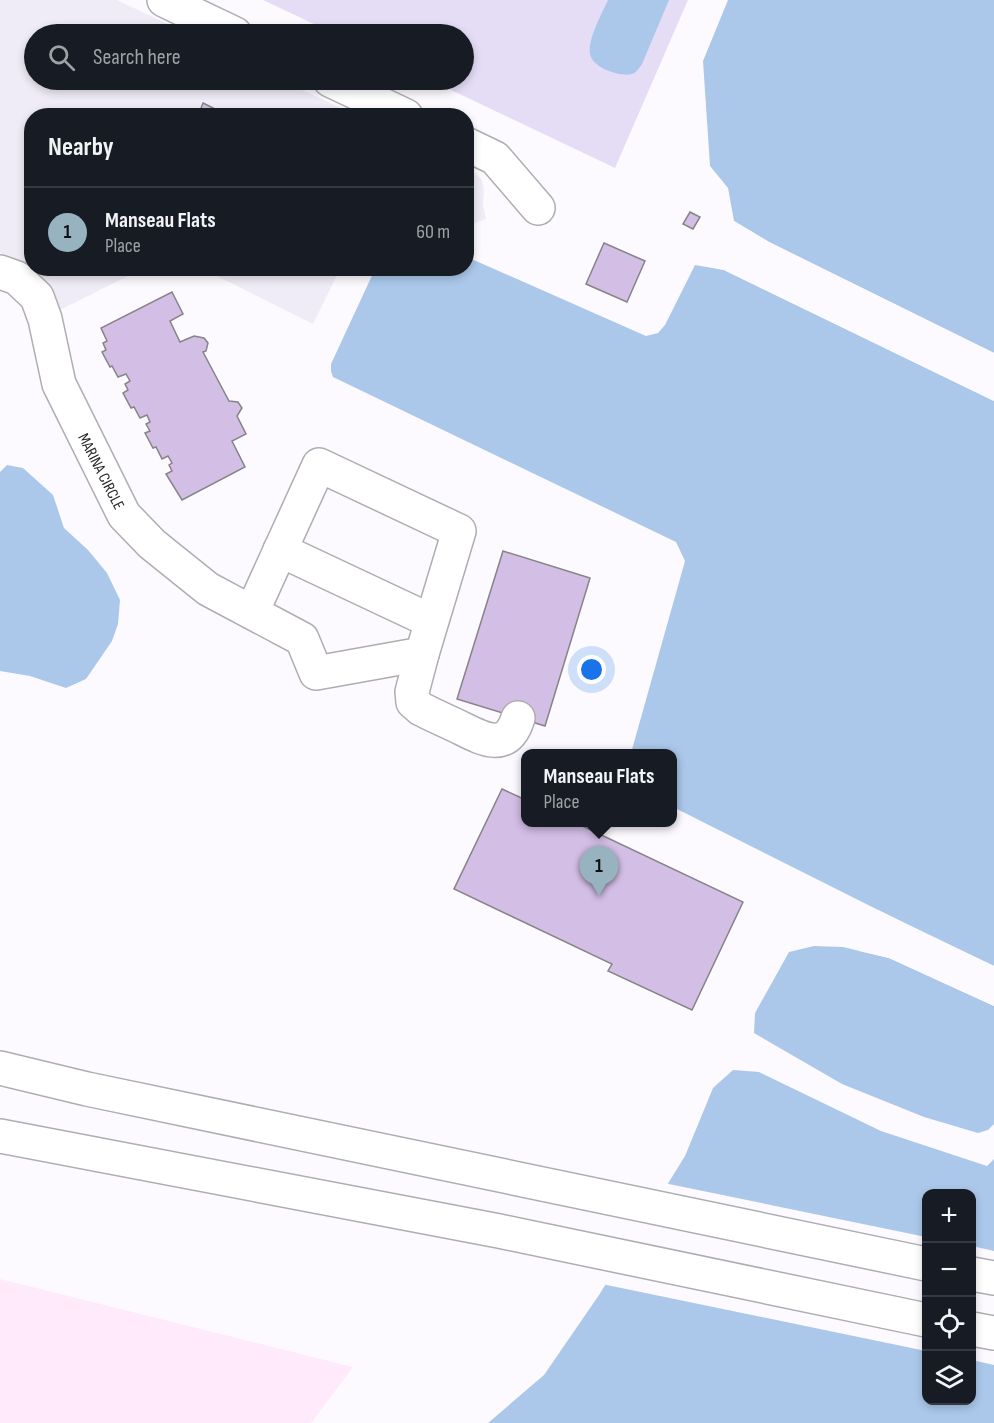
<!DOCTYPE html>
<meta charset="utf-8">
<style>
:root{--surface:#171b24;--page:#20242c;--text:#f1f3f6;--muted:#9ea1a6;--line:#363941;--accent:#98b3c0}
body{margin:0;font-family:"Sofia Sans Condensed",sans-serif;background:var(--page);color:var(--text)}
.controls{position:absolute;right:18px;bottom:18px;display:grid;overflow:hidden;border-radius:12px;box-shadow:0 3px 9px #0003}
.controls button{width:54px;height:54px;display:grid;place-items:center;padding:0;border:0;border-bottom:2px solid var(--line);background:var(--surface);color:var(--text);font:30px sans-serif}
.you{position:absolute;left:592px;top:670px;width:21px;height:21px;margin:-15px;border:4px solid #fff;border-radius:50%;background:#1a73e8;box-shadow:0 0 0 9px #1a73e833}
.badge{display:grid;place-items:center;width:39px;height:39px;border-radius:50%;background:var(--accent);color:#111;font-size:20px;font-weight:700}
.pin{position:absolute;translate:-50% -50px;filter:drop-shadow(0 2px 3px #0008)}
.pin::after{content:'';position:absolute;top:32px;width:21px;height:18px;background:inherit;clip-path:polygon(0 0,100% 0,50% 100%)}
.popup{position:absolute;left:521px;top:749px;width:156px;height:78px;box-sizing:border-box;display:grid;place-content:center;border-radius:12px;background:var(--surface);filter:drop-shadow(0 2px 4px #0005);font-size:20px;white-space:nowrap;color:var(--muted)}
.popup b{font-size:22px;color:var(--text)}
.popup::after{content:'';position:absolute;left:50%;top:100%;margin-left:-12px;border:12px solid transparent;border-top-color:var(--surface)}
.list{margin:0;padding:0;list-style:none}
h2{display:flex;justify-content:space-between;align-items:center;height:78px;margin:0;padding:0 24px;font-size:26px}
h2 small{font-size:20px;font-weight:400;color:var(--muted)}
.list li{display:grid;grid-template-columns:39px 1fr auto;gap:18px;align-items:center;box-sizing:border-box;height:90px;padding:0 24px;border-top:2px solid var(--line)}
.list b{display:block;font-size:22px;white-space:nowrap}
.list p{margin:0;font-size:20px;white-space:nowrap;color:var(--muted)}
.list em{font-size:20px;font-style:normal;color:var(--muted)}
.icon{flex:none;width:33px;height:33px;fill:none;stroke:currentColor;stroke-width:2;stroke-linecap:round;stroke-linejoin:round}
.map{position:relative;flex:none;width:994px;height:1423px;overflow:hidden}
.search{position:absolute;background:var(--surface);box-shadow:0 3px 9px #0003;left:24px;top:24px;width:450px;height:66px;display:flex;align-items:center;gap:15px;box-sizing:border-box;padding:0 21px;border-radius:33px;color:var(--muted);font-size:22px}
.panel{position:absolute;background:var(--surface);box-shadow:0 3px 9px #0003;left:24px;top:108px;width:450px;height:168px;border-radius:24px}
.map>svg:first-child{display:block}
</style>
<div class="map">
<svg width="994" height="1423" viewBox="0 0 994 1423">
<rect width="100%" height="100%" fill="#fcfaff"/>
<!-- built -->
<g fill="#f0ecf7">
<polygon points="0,0 117,0 189,34 34,34 34,80 281,80 356,115 32,116 32,268 142,269 60,310 54,293 41,277 7,255 0,253"/>
<polygon points="467,169 476,174 482,180 484,190 483,205 486,219 469,225 466,224"/>
<polygon points="203,269 340,269 313,324"/>
</g>
<!-- industrial -->
<polygon fill="#feeafa" points="0,1279 353,1367 311,1423 0,1423"/>
<!-- green -->
<polygon fill="#e5dcf6" points="263,0 688,0 615,168 430,80 464,80 464,34 335,34"/>
<!-- water -->
<g fill="#abc8eb" fill-rule="evenodd">
<path d="M608,0H669L642,64C639,68 637,72 632,74C621,77 596,69 591,57C585,43 602,14 608,0Z"/>
<polygon points="728,0 994,0 994,353 769,242 734,221 728,188 710,166 703,61"/>
<polygon points="467,257 646,336 658,333 665,325 695,265 724,270 994,401 994,966 920,931 673,807 672,754 631,753 685,561 676,542 333,377 331,371 331,364 375,269 466,268"/>
<polygon points="7,465 23,468 53,495 64,528 88,550 107,573 120,600 118,624 112,641 86,679 66,688 30,676 0,671 0,472"/>
<polygon points="814,946 843,947 889,958 994,1006 994,1124 988,1130 978,1133 924,1117 842,1084 754,1033 755,1013 789,952"/>
<path d="M733,1070L759,1072L881,1131L987,1166L994,1159V1423H488L544,1375L599,1295L685,1156L713,1088ZM926,1194H972V1400H926Z"/>
</g>
<!-- pier -->
<g fill="#fcfaff">
<polygon points="734,221 769,242 994,353 994,356 767,245 733,223"/>
<polygon points="712,264 725,267 994,397 994,401 724,270 710,267"/>
<polygon points="878,910 994,966 994,969 918,934 877,913"/>
<polygon points="860,948 890,955 994,1003 994,1006 889,958 859,951"/>
<polygon points="664,1183 926,1237 926,1351 602,1284"/>
<polygon points="972,1246 994,1251 994,1365 972,1360"/>
</g>
<!-- building -->
<g fill="#d3bee6" stroke="#868487" stroke-width="1.5">
<polygon points="203,103 229,116 198,116"/>
<polygon points="690,212 700,217 693,229 683,224"/>
<polygon points="604,243 645,261 627,302 586,284"/>
<polygon points="172,292 183,314 170,321 180,342 194,336 204,338 208,343 206,351 203,352 229,401 238,402 242,408 237,416 246,434 232,441 245,467 182,500 166,474 172,471 169,465 172,463 168,456 162,459 156,447 153,448 145,433 150,431 146,424 150,422 147,415 140,418 134,407 131,408 123,393 128,390 125,384 130,381 126,374 118,377 112,366 110,367 102,352 106,350 103,343 107,341 101,328"/>
<polygon points="503,551 590,578 545,726 457,699"/>
<polygon points="502,789 526,800 526,822 574,822 743,902 692,1010 608,971 612,964 454,889"/>
</g>
<g fill="none" stroke-linecap="round" stroke-linejoin="round">
<!-- minor casing -->
<g stroke="#aeadb1" stroke-width="36">
<g id="minor">
<polyline points="164,0 235,34"/>
<polyline points="330,80 406,116"/>
<polyline points="466,144 495,158 538,208"/>
<polyline points="0,272 17,278 37,297 45,319 59,384 124,515 152,544 208,589 302,639 316,673 422,654 459,531 319,465 252,612"/>
<polyline points="280,550 431,621"/>
<path d="M422,654L412,692L413,702L421,709C433,715 446,721 459,727C483,739 507,753 518,718"/>
</g>
</g>
<!-- highway casing -->
<g stroke="#aeadb1" stroke-width="36">
<g id="highway">
<polyline points="0,1068 87,1089 926,1264"/>
<polyline points="0,1136 499,1231 926,1320"/>
<polyline points="972,1274 994,1278"/>
<polyline points="972,1329 994,1333"/>
</g>
</g>
<!-- minor -->
<use href="#minor" stroke="#fff" stroke-width="33"/>
<!-- highway -->
<use href="#highway" stroke="#fff" stroke-width="33"/>
</g>
<g text-anchor="middle" stroke-width="5" stroke-linejoin="round" paint-order="stroke">
<!-- street labels -->
<g font-size="16" fill="#282729" stroke="#fff">
<text transform="translate(102 471) rotate(63)" y="6">MARINA CIRCLE</text>
</g>
</g>
</svg>
<div class="controls">
<button>+</button>
<button>−</button>
<button><svg class="icon" aria-label="locate" viewBox="0 0 24 24"><circle cx="12" cy="12" r="6"/><path d="M12 2v4M12 18v4M2 12h4M18 12h4"/></svg></button>
<button><svg class="icon" aria-label="layers" viewBox="0 0 24 24"><path d="M12 4l9 5-9 5-9-5zM3 14l9 5 9-5"/></svg></button>
</div>
<div class="you"></div>
<div class="pin badge" style="left:599px;top:896px">1</div>
<div class="popup"><b>Manseau Flats</b>Place</div>
<div class="search"><svg class="icon" aria-label="search" viewBox="0 0 24 24"><circle cx="10" cy="10" r="6"/><path d="M15 15l6 6"/></svg>Search here</div>
<section class="panel">
<h2>Nearby<small></small></h2>
<ul class="list">
<li><span class="badge">1</span><div><b>Manseau Flats</b><p>Place</p></div><em>60 m</em></li>
</ul>
</section>
</div>
